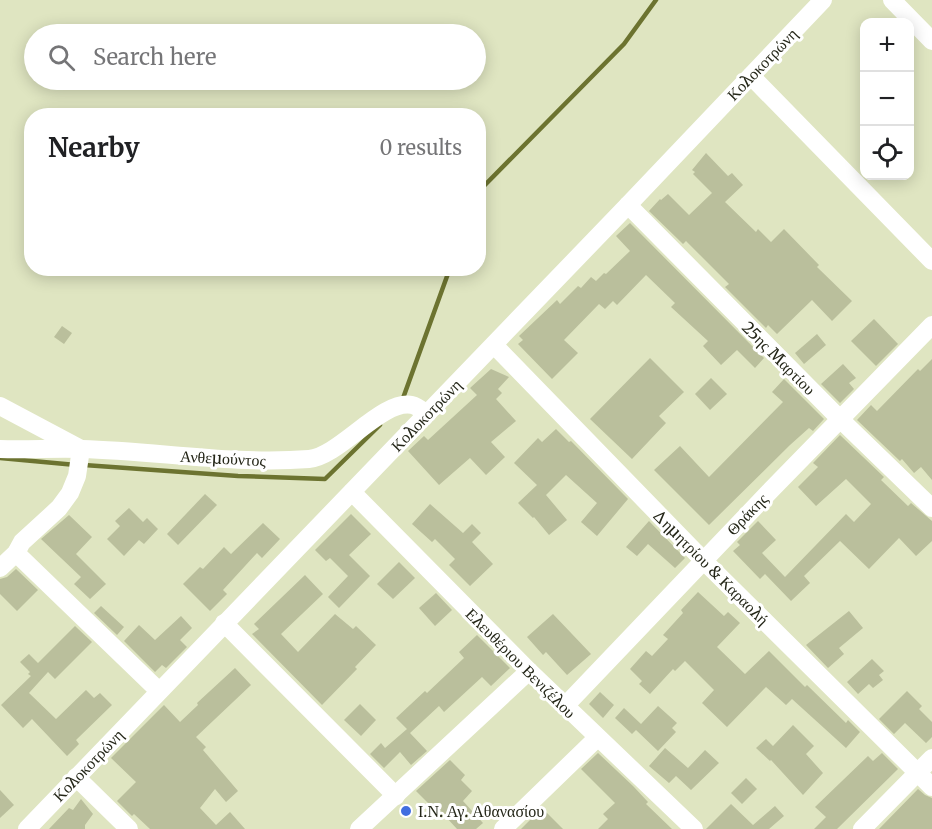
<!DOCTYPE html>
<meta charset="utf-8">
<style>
:root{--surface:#fff;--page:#f2f2f2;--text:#202124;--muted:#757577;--line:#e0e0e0}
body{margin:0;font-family:Merriweather,serif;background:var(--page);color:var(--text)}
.controls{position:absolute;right:18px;top:18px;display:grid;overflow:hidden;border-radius:12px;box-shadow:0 3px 15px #0003}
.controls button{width:54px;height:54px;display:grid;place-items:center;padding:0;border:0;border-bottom:2px solid var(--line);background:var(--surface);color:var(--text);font:30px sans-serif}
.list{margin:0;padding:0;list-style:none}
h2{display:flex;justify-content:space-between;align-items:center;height:78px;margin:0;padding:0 24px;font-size:26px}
h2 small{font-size:20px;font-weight:400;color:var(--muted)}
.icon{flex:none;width:33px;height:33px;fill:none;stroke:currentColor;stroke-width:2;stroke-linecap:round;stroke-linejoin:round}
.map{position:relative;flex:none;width:932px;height:829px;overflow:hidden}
.search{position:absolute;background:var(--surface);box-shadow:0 3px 15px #0003;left:24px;top:24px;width:462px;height:66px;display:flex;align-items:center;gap:15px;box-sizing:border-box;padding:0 21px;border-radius:33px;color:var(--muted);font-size:22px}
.panel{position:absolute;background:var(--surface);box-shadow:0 3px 15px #0003;left:24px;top:108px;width:462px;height:168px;border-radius:24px}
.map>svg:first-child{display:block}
</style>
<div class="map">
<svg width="932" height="829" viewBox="0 0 932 829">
<rect width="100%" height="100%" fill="#dfe5c1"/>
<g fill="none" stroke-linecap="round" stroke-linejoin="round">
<!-- stream -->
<g stroke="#6c7330" stroke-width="4.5">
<polyline points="478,192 624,44 656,0"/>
<polyline points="402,401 450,268"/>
<polyline points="0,458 76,465"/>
<polyline points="84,465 238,476 325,479 380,425"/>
</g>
</g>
<!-- building -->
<g fill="#babf9c">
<polygon points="706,153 728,176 732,173 743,185 725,202 756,232 758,229 771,242 784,229 819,265 817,267 852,301 832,321 812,300 777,334 768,325 766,328 725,287 729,284 686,241 683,244 649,211 660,199 661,200 668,194 689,215 712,193 693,174 695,172 692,170"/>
<polygon points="630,223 764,358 755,368 737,350 721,365 703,346 708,341 671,307 675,303 646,275 617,305 613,301 605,309 599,304 564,340 578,353 552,379 518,344 523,340 519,336 557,300 560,304 578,286 581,288 591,277 596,281 604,273 606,274 630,251 616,236"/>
<polygon points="874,319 898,344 876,366 851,341"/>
<polygon points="62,326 72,333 64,344 54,337"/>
<polygon points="817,334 826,345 804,364 795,353"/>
<polygon points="650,358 684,392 659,416 666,423 632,459 590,419"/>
<polygon points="932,359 932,480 921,467 914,473 902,459 900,461 857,420 871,405 877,411 918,369 920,371"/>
<polygon points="843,364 856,378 849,383 854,389 840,403 821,384"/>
<polygon points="491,369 509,377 498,389 502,393 496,399 516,421 491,442 505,457 486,475 470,458 439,485 408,451 424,436 428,440 477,395 470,388"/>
<polygon points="711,378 727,394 710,410 695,394"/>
<polygon points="784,379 824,419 813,431 809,428 790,445 709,525 654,470 680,446 709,477 783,402 772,392"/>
<polygon points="556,429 569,442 571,441 628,499 597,536 581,522 597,503 566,475 546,495 567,520 549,535 534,517 533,518 518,503 537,485 514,463 538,438 542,442"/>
<polygon points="840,435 884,477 881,480 908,506 911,503 932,521 932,541 916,556 899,538 869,569 840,541 804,576 810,583 791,601 765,574 760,579 733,551 740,545 737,542 758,521 776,540 762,553 785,577 846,514 854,522 871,504 846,479 816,506 798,487 818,467 813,463"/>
<polygon points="205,494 217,505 178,545 167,534"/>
<polygon points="430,504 463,533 472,524 481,533 472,542 493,564 470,586 449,565 455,559 435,539 432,542 412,524"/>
<polygon points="129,508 143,522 147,518 158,529 144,544 139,540 124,556 107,539 120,526 115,521"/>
<polygon points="351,514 371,534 349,555 370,576 339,608 328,597 348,576 330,558 326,561 315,550"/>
<polygon points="69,515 92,537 76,554 106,584 90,599 74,584 81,577 41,539"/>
<polygon points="649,521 685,558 675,568 648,544 637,556 626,547"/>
<polygon points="263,523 280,539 262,558 257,553 223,590 227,594 210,611 183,584 200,567 203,569 224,547 231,554"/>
<polygon points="399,562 415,578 393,599 377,584"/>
<polygon points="16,569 38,590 17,611 0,594 0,579 7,577"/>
<polygon points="305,575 323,594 281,634 298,652 335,614 353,629 356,626 376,645 355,667 357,669 322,705 252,634 259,629 254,624"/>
<polygon points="698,592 724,616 728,612 740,623 717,647 745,674 769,651 805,687 807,685 846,723 848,720 860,732 846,748 792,699 786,705 766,687 727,727 702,703 714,690 685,661 675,671 673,669 650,694 639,684 642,681 630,669 646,651 652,656 668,639 663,635 683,613 681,610"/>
<polygon points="436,593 452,610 435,626 419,608"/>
<polygon points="101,606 124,627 117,635 94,613"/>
<polygon points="849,611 863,628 839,648 844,654 828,668 806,645"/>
<polygon points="553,614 591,654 567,675 546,652 543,655 527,637"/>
<polygon points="181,616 192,628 180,640 187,647 166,668 162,665 155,672 124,641 139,625 155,640"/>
<polygon points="75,626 92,642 55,679 48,672 29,693 56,719 86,690 94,698 100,693 112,705 76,740 79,744 67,756 32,719 23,728 1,705 31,676 28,674 30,672 20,662 29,654 38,663"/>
<polygon points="477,635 510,668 491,686 482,677 444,712 439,706 410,733 427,751 411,765 400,752 384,768 370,754 381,743 385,748 407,729 396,718 425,691 427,693 464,658 459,652"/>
<polygon points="872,659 884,671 879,675 883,680 873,688 869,684 858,694 847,682"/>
<polygon points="235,668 251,685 196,737 206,747 203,750 238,791 226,802 215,789 200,808 216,825 230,812 245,829 150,829 134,814 132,816 117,801 136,782 111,758 164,705 180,722 198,705 197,703"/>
<polygon points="907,691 922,706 919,709 932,722 932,737 926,743 905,723 894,734 879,719"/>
<polygon points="600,692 614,705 603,718 589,704"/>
<polygon points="360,704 376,720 361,736 344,720"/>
<polygon points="658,706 677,723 672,728 676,732 658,751 636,730 632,734 615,718 624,708 641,724"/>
<polygon points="793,725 814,746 806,754 823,773 803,795 771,760 770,761 756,748 766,739 773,746"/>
<polygon points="665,748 688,768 705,750 719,763 691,790 676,776 669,783 649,766"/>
<polygon points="598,753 633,786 648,802 646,804 672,829 598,829 608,819 603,814 615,803 581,769"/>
<polygon points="882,753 898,769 837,829 814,829 826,817 815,807 868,756 873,761"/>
<polygon points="450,760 465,775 461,780 472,791 463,801 483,823 476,829 457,829 446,817 444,819 416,791"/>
<polygon points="746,778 757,789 742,804 731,793"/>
<polygon points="918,789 925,795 932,798 932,829 879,829"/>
<polygon points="0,790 14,805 0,818"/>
<polygon points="81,799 93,814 85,825 85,829 49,829 69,808 73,810"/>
<polygon points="731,804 753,825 775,806 784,816 769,829 706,829"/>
<polygon points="542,808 563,829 521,829"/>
</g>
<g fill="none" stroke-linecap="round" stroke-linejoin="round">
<!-- minor -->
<g stroke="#fff" stroke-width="18">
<polyline points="892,0 932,41"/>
<polyline points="751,76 932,261"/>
<polyline points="628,205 840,419 932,508"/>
<polyline points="494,345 703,560 932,787"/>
<polyline points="0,406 79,448"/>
<path d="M0,449C27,450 55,448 82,449C158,451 233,465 309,459C340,456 382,399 412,405C417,406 423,411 427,414"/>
<polyline points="352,492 529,671 694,829"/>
<polyline points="16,553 159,691"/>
<polyline points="0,568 16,553 22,542 59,508 70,493 77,476 81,449"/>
<polyline points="224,623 396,796"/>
<polyline points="565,706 771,490 932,325"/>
<polyline points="76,777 129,829"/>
<polyline points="27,829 628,205 823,0"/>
<polyline points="359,829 529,671"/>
<polyline points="503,829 597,738"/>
<polyline points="862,829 932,758"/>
</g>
</g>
<!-- markers -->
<circle fill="#416ee0" stroke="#fff" stroke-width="2" cx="406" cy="811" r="6"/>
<g text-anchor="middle" stroke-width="6" stroke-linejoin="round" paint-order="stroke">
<!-- street labels -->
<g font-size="16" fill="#242618" stroke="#fff">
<text transform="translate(762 64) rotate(-46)" y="6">Κολοκοτρώνη</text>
<text transform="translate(779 358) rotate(45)" y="6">25ης Μαρτίου</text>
<text transform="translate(426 415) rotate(-46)" y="6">Κολοκοτρώνη</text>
<text transform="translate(223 458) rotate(3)" y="6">Ανθεμούντος</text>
<text transform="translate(747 514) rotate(-46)" y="6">Θράκης</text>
<text transform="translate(711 567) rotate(45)" y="6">Δημητρίου &amp; Καραολή</text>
<text transform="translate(521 663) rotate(45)" y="6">Ελευθέριου Βενιζέλου</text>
<text transform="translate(88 765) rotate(-46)" y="6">Κολοκοτρώνη</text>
</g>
<!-- poi labels -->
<g font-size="16" fill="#242618" stroke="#fff" text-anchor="start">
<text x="418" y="817">Ι.Ν. Αγ. Αθανασίου</text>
</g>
</g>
</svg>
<div class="controls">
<button>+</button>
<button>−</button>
<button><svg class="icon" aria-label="locate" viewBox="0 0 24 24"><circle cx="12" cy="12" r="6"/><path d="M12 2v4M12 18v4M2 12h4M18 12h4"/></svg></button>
</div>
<div class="search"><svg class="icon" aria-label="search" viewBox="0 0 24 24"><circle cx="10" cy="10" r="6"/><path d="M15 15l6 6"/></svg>Search here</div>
<section class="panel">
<h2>Nearby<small>0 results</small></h2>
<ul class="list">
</ul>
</section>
</div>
